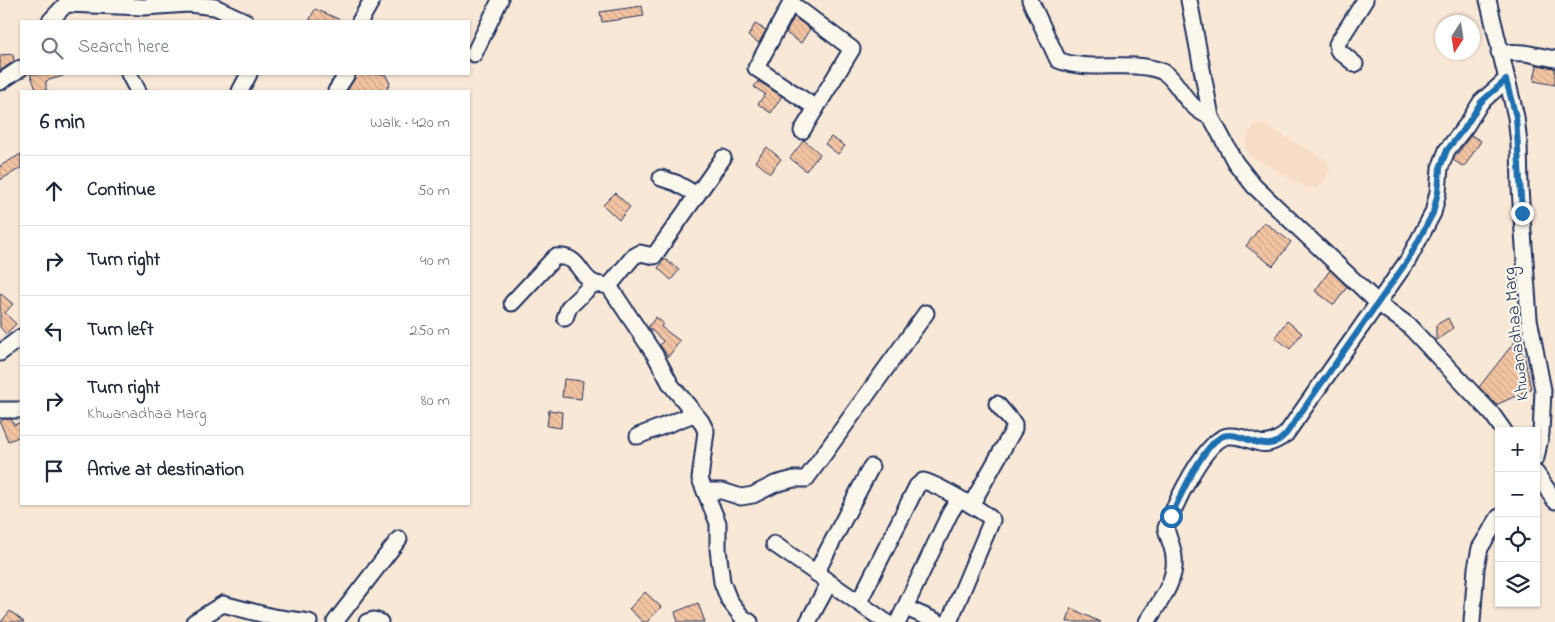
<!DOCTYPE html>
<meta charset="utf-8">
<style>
:root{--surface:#fff;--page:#f6f6f7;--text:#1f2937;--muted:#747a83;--line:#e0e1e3}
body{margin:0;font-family:"Indie Flower",sans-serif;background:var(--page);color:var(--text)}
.controls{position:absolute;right:15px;bottom:15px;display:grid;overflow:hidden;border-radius:0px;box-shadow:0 1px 4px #0004}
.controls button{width:45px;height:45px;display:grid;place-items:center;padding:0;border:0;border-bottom:1px solid var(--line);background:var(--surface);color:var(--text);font:25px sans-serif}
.compass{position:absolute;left:1435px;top:15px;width:45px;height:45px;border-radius:50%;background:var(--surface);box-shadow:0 1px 4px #0004;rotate:192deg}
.stop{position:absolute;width:15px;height:15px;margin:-11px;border:4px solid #1f6fb2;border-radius:50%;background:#fff}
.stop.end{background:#1f6fb2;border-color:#fff;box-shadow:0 1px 5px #0008}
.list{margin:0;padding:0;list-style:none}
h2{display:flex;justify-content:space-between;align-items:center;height:65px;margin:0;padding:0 20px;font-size:21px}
h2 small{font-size:16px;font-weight:400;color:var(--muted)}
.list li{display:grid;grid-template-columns:32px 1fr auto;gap:15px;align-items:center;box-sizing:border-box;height:70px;padding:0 20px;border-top:1px solid var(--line)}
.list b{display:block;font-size:19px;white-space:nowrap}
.list p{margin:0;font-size:16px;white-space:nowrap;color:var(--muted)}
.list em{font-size:16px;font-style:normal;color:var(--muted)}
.icon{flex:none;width:28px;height:28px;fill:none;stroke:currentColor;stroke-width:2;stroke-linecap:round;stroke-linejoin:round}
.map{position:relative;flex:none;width:1555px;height:622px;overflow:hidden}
.search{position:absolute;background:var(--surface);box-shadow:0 1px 4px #0004;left:20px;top:20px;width:450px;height:55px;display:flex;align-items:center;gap:12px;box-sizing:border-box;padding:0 18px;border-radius:0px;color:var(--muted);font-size:19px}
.panel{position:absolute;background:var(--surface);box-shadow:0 1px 4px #0004;left:20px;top:90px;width:450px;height:415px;border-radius:0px}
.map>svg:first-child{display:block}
</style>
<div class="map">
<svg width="1555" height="622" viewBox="0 0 1555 622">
<defs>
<pattern id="building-back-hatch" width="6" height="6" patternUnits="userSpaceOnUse" patternTransform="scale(1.25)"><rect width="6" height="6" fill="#f3c4a2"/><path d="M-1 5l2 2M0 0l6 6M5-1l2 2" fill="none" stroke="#d0a98e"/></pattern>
</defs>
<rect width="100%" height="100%" fill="#f9e8d6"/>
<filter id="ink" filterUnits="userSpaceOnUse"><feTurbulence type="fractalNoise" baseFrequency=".02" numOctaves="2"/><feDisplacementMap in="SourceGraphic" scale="10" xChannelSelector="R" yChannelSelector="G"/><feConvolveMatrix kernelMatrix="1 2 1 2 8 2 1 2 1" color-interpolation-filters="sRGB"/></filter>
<g filter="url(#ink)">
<!-- built -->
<polygon fill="#f7ddc6" points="1255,125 1265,125 1324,159 1330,168 1325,180 1317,189 1307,188 1248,154 1245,144 1248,134"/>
<!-- building -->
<g fill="url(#building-back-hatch)" stroke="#1b2f5e">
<polygon points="642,6 644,16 602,22 600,12"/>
<polygon points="315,9 343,21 309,21"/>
<polygon points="794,17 810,29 801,43 786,33"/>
<polygon points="755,24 766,30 759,43 748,36"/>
<polygon points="13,54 14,61 0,71 0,55"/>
<polygon points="1537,65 1555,68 1555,85 1534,81"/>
<polygon points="30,74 63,74 63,76 46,81 46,91 37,91"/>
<polygon points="356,74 385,74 390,83 386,91 347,91"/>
<polygon points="758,81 782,96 771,113 758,104 765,94 754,87"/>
<polygon points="1471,135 1481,141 1464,167 1453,160"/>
<polygon points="831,137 845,146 838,154 825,144"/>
<polygon points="804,140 820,154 806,171 790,158"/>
<polygon points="767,147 781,159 770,173 755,161"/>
<polygon points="21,154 21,168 0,180 0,166"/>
<polygon points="615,193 630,207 619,220 603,205"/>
<polygon points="1264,222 1291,242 1273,266 1246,246"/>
<polygon points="665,259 679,270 671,280 658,268"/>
<polygon points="1330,270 1347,287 1334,305 1315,291"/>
<polygon points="0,293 13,304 5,313 16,324 6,334 0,327"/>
<polygon points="656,317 663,323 661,327 680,341 668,357 660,345 663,341 648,327"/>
<polygon points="1448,318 1453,328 1436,341 1436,325"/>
<polygon points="1287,321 1302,333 1290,349 1275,337"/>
<polygon points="1520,335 1531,389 1496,405 1479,387"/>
<polygon points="564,379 583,381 581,399 562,397"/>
<polygon points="549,410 562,412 561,428 547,426"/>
<polygon points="4,419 11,419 14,425 21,422 21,436 8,441 0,422"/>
<polygon points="645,592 661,607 647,622 643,622 629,609"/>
<polygon points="698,603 705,622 678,622 675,612"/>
<polygon points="1071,608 1100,622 1067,622"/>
<polygon points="10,611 24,622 1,622"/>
</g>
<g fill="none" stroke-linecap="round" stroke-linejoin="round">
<!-- minor casing -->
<g stroke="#1b2f5e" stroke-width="19">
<g id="minor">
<polyline points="791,0 791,3 852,49 802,131"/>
<path d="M1030,0L1058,60C1090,73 1128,59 1161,71C1177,76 1183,107 1211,117"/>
<polyline points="1189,0 1211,117 1235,162 1254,186 1379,304 1408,325 1492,414 1504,431"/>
<polyline points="1488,0 1516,117 1519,144 1520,188 1529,319 1543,390 1541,433 1536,458"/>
<polyline points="791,3 756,68 816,108"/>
<polyline points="50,21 66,4 144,7 189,4 215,7 245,21"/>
<polyline points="360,21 372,0"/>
<polyline points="1499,52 1525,53 1555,59"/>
<polyline points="474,54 500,0"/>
<polyline points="1355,64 1338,50 1337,44 1365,0"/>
<polyline points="129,74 138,91"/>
<polyline points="0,82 21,68"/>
<polyline points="240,91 249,74"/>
<polyline points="336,91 347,74"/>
<polyline points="661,178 676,183 697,195"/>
<polyline points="609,286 633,257 640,253 654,256 723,158"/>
<path d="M512,303L555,257C580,255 577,273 593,283C597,285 605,285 609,286L655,355L671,385L701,421L706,431L700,479L718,523V549L722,582L729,600L742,617L750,622"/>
<polyline points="565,318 569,307 594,283"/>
<polyline points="0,353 21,337"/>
<polyline points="0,410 21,410"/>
<polyline points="638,436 694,414"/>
<polyline points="871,467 816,573 886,622"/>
<polyline points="1536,473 1555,501"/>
<polyline points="705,491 722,491 741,497 753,495 775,484 794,479 806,479 926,313"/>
<polyline points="971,505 1014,429 1014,424 997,404"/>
<polyline points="774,544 816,573"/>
<path d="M859,602L917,486L923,481C932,482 988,513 992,520L949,622"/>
<polyline points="906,608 938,622"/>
<polyline points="194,622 223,604 273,617 309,622"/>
<polyline points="335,622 399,539"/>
<polyline points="367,622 374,620 380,622"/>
<polyline points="808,622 829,583"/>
<polyline points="898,622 950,513 959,499"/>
<path d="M1147,622C1158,604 1177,581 1174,558C1174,549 1168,538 1166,528C1174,507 1205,437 1229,436C1256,435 1258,455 1286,434L1408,260L1433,213L1438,192L1440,168L1447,150L1466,126L1481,102L1506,80"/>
<polyline points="1472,622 1476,568 1480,548 1499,517"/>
</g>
</g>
<!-- minor -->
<use href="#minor" stroke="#fbf7ec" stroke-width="15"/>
</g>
</g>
<g fill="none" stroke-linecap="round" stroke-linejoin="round" filter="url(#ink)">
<!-- route -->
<path stroke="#1f6fb2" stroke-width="6" d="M1171,516C1180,497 1202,447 1221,437C1237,429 1257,449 1274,443C1278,442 1283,437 1286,434L1408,260L1433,213L1438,192L1440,168L1447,150L1466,126L1481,102L1506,80L1516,117L1522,213"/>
</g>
<g text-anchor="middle" stroke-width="4" stroke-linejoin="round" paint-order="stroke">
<!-- street labels -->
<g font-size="18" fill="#1b2f5e" stroke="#fbf7ec">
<text transform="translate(1515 334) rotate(-96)" y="6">Khwanadhaa Marg</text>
</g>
</g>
</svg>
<div class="controls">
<button>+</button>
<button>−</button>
<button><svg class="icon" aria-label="locate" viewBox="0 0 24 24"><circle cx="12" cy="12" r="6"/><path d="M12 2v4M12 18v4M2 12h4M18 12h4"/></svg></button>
<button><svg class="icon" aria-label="layers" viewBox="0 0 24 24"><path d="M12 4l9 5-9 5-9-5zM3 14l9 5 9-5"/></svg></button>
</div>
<svg class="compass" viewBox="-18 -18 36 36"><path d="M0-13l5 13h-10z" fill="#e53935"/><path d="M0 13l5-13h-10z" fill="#747a83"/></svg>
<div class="stop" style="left:1171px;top:516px"></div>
<div class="stop end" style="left:1522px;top:213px"></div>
<div class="search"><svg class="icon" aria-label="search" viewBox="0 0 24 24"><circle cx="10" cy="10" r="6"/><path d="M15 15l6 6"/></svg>Search here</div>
<section class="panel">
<h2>6 min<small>Walk · 420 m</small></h2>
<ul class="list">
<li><svg class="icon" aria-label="ahead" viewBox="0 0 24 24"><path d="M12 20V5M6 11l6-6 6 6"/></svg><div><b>Continue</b></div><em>50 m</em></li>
<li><svg class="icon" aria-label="right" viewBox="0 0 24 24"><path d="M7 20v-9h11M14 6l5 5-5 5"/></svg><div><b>Turn right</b></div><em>40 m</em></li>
<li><svg class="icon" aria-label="left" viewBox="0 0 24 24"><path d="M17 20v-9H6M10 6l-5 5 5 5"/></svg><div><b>Turn left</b></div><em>250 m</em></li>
<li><svg class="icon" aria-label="right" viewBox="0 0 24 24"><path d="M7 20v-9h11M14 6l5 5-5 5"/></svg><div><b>Turn right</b><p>Khwanadhaa Marg</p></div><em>80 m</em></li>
<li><svg class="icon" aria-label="arrive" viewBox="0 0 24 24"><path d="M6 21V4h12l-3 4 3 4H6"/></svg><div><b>Arrive at destination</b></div></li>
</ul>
</section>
</div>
